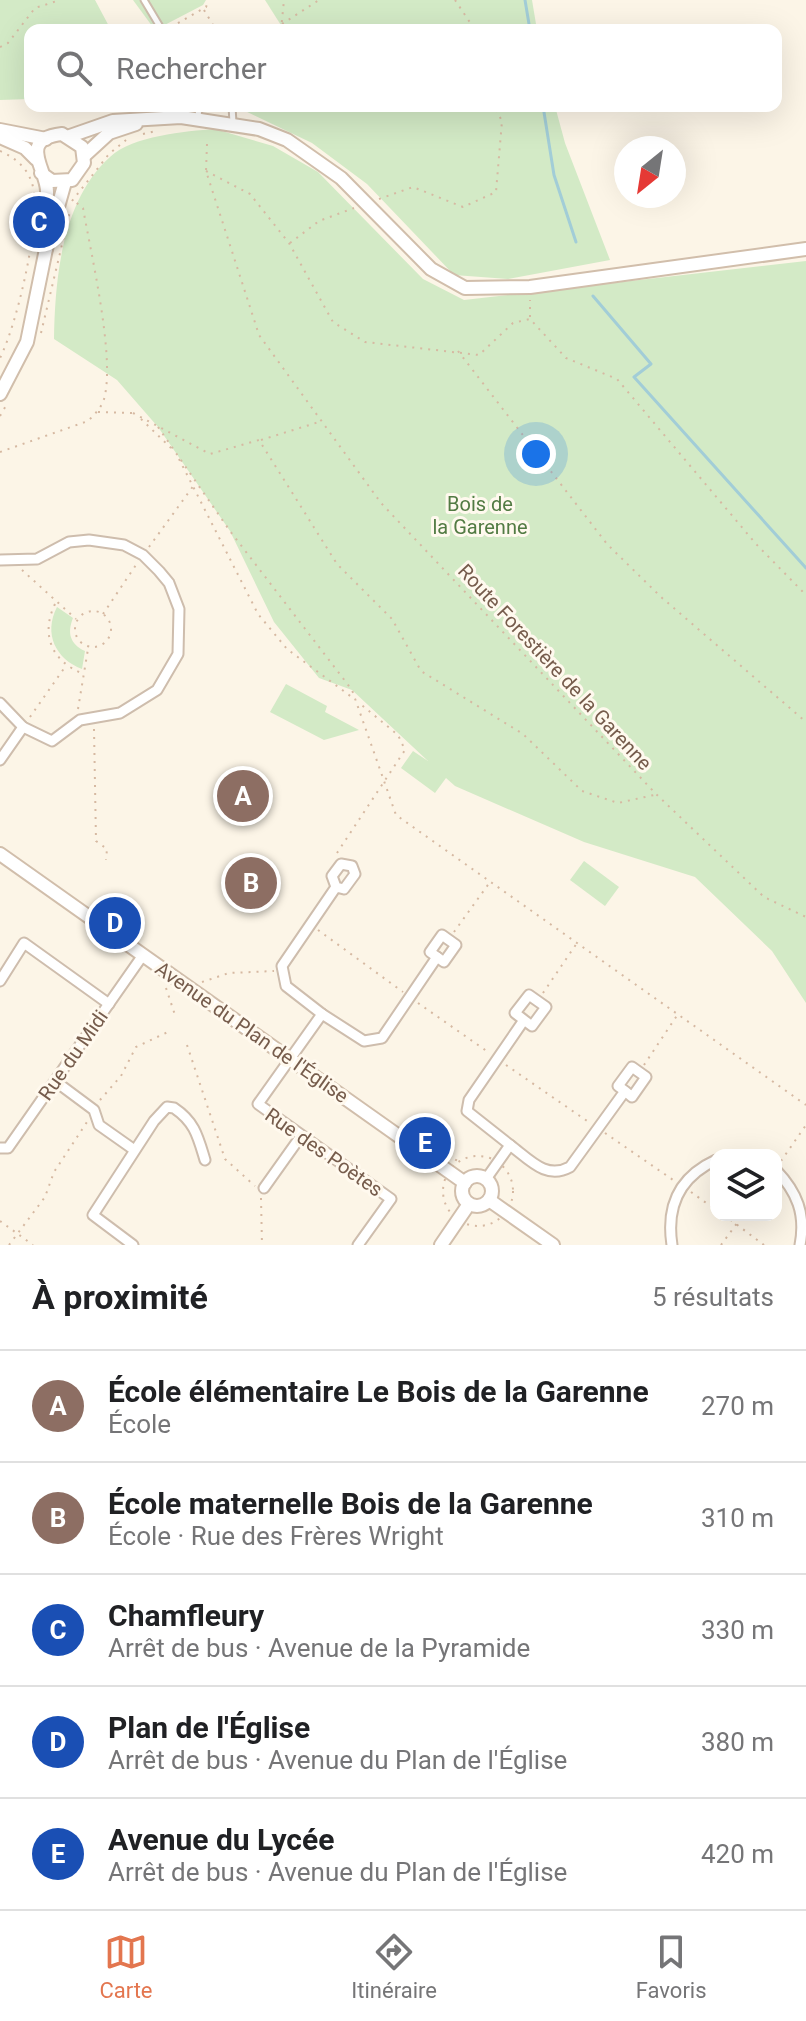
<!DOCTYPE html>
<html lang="fr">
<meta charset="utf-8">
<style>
:root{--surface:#fff;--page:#f2f2f2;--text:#202124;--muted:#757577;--line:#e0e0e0;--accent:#e3764f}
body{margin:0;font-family:Roboto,sans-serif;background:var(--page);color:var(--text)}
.controls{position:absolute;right:24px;bottom:24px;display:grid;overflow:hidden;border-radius:16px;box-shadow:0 8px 32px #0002}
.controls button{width:72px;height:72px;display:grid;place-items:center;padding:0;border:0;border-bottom:2px solid var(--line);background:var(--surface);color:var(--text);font:40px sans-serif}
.compass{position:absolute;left:614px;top:136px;width:72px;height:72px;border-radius:50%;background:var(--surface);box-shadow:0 8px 32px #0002;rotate:210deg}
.you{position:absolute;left:536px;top:454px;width:28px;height:28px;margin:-20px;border:6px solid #fff;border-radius:50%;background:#1a73e8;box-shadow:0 0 0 12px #1a73e833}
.badge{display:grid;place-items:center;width:52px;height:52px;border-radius:50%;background:var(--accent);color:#fff;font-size:26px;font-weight:700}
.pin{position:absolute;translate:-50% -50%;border:4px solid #fff;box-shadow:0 2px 8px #0006}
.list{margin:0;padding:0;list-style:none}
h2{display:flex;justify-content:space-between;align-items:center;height:104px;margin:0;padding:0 32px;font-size:34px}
h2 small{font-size:26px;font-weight:400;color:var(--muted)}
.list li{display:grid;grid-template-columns:52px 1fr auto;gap:24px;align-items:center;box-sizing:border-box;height:112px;padding:0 32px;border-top:2px solid var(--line)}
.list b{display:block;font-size:30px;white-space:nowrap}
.list p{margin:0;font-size:26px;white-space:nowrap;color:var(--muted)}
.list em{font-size:26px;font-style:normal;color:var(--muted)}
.icon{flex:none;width:44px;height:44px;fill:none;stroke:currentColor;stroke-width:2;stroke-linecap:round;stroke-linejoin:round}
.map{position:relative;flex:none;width:806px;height:1245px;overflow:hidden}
.search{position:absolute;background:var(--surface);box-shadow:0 8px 32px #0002;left:24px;right:24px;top:24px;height:88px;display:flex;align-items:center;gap:20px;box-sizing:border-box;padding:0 28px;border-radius:16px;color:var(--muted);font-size:30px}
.sheet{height:664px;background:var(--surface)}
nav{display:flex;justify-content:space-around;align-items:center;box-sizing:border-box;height:112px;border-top:2px solid var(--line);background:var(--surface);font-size:22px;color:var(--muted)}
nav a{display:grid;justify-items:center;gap:4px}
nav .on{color:var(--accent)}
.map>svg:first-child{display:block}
</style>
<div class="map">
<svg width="806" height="1245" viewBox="0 0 806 1245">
<rect width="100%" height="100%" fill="#fcf5e7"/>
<!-- green -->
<g fill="#d3eac6">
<polygon points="0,0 95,0 111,30 30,30 30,99 0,100"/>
<polygon points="133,0 206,0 203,5 155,30"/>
<polygon points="265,0 532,0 537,30 284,30"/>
<polygon points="241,106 555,106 565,143 610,260 508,279 454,275 367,184 312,143 241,109"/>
<path d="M215,129L273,146L318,172L423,279L464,300L806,261V1003L772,951L695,877L584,842L455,786L446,778L435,793L401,768L413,751L428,761L352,690L319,678L274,622L230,531L158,427L117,380L54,339C55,278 62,200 110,157C132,136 186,131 215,129Z"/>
<path d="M57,607L73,618C67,633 70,644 85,651L82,669C56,659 43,634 57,607Z"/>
<polygon points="286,684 327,706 325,712 359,730 324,740 270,712"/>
<polygon points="584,861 619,887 605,906 570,880"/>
</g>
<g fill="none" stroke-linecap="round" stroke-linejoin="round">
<!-- stream -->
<g stroke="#a2cdd7" stroke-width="3">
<polyline points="525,0 530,30"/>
<polyline points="543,106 554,175 576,242"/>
<polyline points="593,296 651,364 634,377 806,568"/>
</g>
<!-- lane casing -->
<g stroke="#cebdad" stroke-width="9">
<g id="lane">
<polyline points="144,0 162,30"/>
<polyline points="232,106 233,123"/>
<polyline points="198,117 199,106"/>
</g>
</g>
<!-- street casing -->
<g stroke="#cebdad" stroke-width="13">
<g id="street">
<polyline points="0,560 37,559 69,542 89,540 124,545 143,555 159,571 169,583 179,609 178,654 157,690 120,713 80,720 52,741 23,727 0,703"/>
<polyline points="0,760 23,727"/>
<polygon points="442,935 456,945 444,962 430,952"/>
<polyline points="0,981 24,943 109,1004"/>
<polyline points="322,1014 286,986 282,966 336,887 344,889 355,874 352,866 341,864 332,876 336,887"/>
<polyline points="55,1081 94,1110 99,1125 133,1149"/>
<polyline points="510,1145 467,1111 469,1100 524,1020 532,1026 546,1007 529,995 515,1013 524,1020"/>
<polyline points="0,1148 8,1148 143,955"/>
<path d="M776,1170C797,1192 806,1214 800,1245"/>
<path d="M486,1179L510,1145C530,1160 546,1180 570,1167L625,1091L632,1097L646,1077L632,1067L618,1086L625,1091"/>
<polyline points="264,1188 301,1136"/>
<path d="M133,1245L93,1215L154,1121L167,1107L174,1108C195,1122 198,1137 205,1160"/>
<polyline points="358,1245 391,1199 258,1104 322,1014 364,1041 382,1038 437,957"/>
<path d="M672,1245C666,1206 679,1177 716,1160"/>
</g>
</g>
<!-- secondary casing -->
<g stroke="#d1beab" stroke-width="16">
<g id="secondary">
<polyline points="0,130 46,139"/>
<polyline points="70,136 113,121 181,117 259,129 287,140 341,178 431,269 465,288 530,287 806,249"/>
<polyline points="0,137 25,148 36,159"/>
<polyline points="85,155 109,133 136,124"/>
<path d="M41,173L52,181L72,180L84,163L82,147L62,134C16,139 48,171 47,192C47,211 43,231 46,249"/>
<polyline points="0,394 27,342 46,249 65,182"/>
<polyline points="0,854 465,1183"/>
<circle cx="477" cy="1191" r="15"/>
<polyline points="489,1200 553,1245"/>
<polyline points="441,1245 469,1204"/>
</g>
</g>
<!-- path -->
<g stroke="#d6b9a2" stroke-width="2" stroke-dasharray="2 6" stroke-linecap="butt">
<polyline points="455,0 475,30"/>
<polyline points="204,10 216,30"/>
<polyline points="282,24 319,0"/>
<polyline points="171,27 206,7 209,0"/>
<polyline points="281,30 284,0"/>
<polyline points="0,47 8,43 35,8 60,0"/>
<polyline points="143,134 156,131"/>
<polyline points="207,144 206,171 259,335 381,503 656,794 764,897 806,917"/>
<path d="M0,151C18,159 31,171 34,192C39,229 17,324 0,358"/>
<polyline points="206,171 250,194 289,243 333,322 365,342 479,355 513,323 530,319 566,358 617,379 756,544 806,595"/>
<polyline points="379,199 413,187 463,207 496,192 502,121 494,106"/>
<polyline points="72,201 109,154 126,140"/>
<polyline points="290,243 319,221 354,208"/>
<polyline points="530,317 530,300"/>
<polyline points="41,333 70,211"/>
<polyline points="458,351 607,544 661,597 806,722"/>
<polyline points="98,412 133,413"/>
<polyline points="133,413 210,454 259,440 337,564 392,619 421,671 523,734 582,791 618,803 654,795"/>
<polyline points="0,416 7,404"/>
<polyline points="141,419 171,448"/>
<polyline points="158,427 230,531 352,690 396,815 806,1105"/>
<polyline points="261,440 319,422"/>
<path d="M0,452L88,421C96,413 103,406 105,395C114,352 91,254 83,208L73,200"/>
<polyline points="179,459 258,614 287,649 353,698"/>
<polyline points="149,547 194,485"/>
<polyline points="22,570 76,619"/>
<path d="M55,604C40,635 52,662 84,674"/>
<circle cx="93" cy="629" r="18"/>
<polyline points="103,614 138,562"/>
<polyline points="78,709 88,649"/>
<polyline points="30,717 65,667"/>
<polyline points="94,729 96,841 107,849 106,860"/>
<polyline points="337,853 405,750 398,735 358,702"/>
<polyline points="100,909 123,927"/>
<polyline points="318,930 403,992"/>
<polyline points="454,932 490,882"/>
<polyline points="202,982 229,973 274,971"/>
<polyline points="166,988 175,1015"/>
<polyline points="543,993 577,943"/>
<polyline points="418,1003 488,1052"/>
<polyline points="187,1045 225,1159 255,1186"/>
<polyline points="506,1065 590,1123"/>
<polyline points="644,1065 678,1014"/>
<polyline points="100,1100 121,1076 136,1047 170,1031"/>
<polyline points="605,1133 676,1182"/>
<circle cx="478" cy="1191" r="35"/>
<polyline points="448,1156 458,1161"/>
<polyline points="781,1161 806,1125"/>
<polyline points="691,1192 716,1210"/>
<polyline points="261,1198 262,1245"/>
<polyline points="724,1215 764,1245"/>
<polyline points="0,1221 33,1245"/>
<polyline points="9,1245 45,1197 54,1172 87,1122"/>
<polyline points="721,1245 743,1215"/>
</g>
<!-- lane -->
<use href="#lane" stroke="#fff" stroke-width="5"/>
<!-- street -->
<use href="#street" stroke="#fff" stroke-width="9"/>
<!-- secondary -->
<use href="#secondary" stroke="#fff" stroke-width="12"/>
</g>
<g text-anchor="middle" stroke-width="6" stroke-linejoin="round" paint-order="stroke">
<!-- park labels -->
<g font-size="20" fill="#527b43" stroke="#fff9ee">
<text x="480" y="511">Bois de<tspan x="480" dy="23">la Garenne</tspan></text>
</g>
<!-- street labels -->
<g font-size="20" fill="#765c4c" stroke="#fff9ee">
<text transform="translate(555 667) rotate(47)" y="7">Route Forestière de la Garenne</text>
<text transform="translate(252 1032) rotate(35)" y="7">Avenue du Plan de l'Église</text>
<text transform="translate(73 1055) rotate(-55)" y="7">Rue du Midi</text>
<text transform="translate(324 1152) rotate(35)" y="7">Rue des Poètes</text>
</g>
</g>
</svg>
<div class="controls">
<button><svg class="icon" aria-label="layers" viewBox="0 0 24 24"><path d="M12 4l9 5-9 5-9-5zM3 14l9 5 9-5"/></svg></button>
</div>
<svg class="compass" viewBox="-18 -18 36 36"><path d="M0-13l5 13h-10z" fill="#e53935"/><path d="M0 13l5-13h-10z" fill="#757577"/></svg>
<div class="you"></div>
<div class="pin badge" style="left:243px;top:796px;background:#8d6e63">A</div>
<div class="pin badge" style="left:251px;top:883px;background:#8d6e63">B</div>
<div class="pin badge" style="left:39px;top:222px;background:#1a4fb4">C</div>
<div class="pin badge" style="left:115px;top:923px;background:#1a4fb4">D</div>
<div class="pin badge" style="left:425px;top:1143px;background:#1a4fb4">E</div>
<div class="search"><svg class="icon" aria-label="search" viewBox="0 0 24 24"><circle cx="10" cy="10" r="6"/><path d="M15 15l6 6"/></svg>Rechercher</div>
</div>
<section class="sheet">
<h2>À proximité<small>5 résultats</small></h2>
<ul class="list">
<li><span class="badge" style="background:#8d6e63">A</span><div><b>École élémentaire Le Bois de la Garenne</b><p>École</p></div><em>270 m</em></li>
<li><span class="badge" style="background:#8d6e63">B</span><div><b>École maternelle Bois de la Garenne</b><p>École · Rue des Frères Wright</p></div><em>310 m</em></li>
<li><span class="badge" style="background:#1a4fb4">C</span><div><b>Chamfleury</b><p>Arrêt de bus · Avenue de la Pyramide</p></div><em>330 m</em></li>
<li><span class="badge" style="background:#1a4fb4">D</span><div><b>Plan de l'Église</b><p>Arrêt de bus · Avenue du Plan de l'Église</p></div><em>380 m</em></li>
<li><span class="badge" style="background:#1a4fb4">E</span><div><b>Avenue du Lycée</b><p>Arrêt de bus · Avenue du Plan de l'Église</p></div><em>420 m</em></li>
</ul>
</section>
<nav>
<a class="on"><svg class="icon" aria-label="map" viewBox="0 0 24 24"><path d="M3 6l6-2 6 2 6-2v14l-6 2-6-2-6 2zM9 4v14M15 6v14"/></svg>Carte</a>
<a><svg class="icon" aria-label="directions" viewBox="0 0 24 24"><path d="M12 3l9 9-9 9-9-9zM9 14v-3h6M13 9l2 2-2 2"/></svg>Itinéraire</a>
<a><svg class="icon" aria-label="saved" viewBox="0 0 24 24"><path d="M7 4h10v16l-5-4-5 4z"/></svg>Favoris</a>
</nav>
